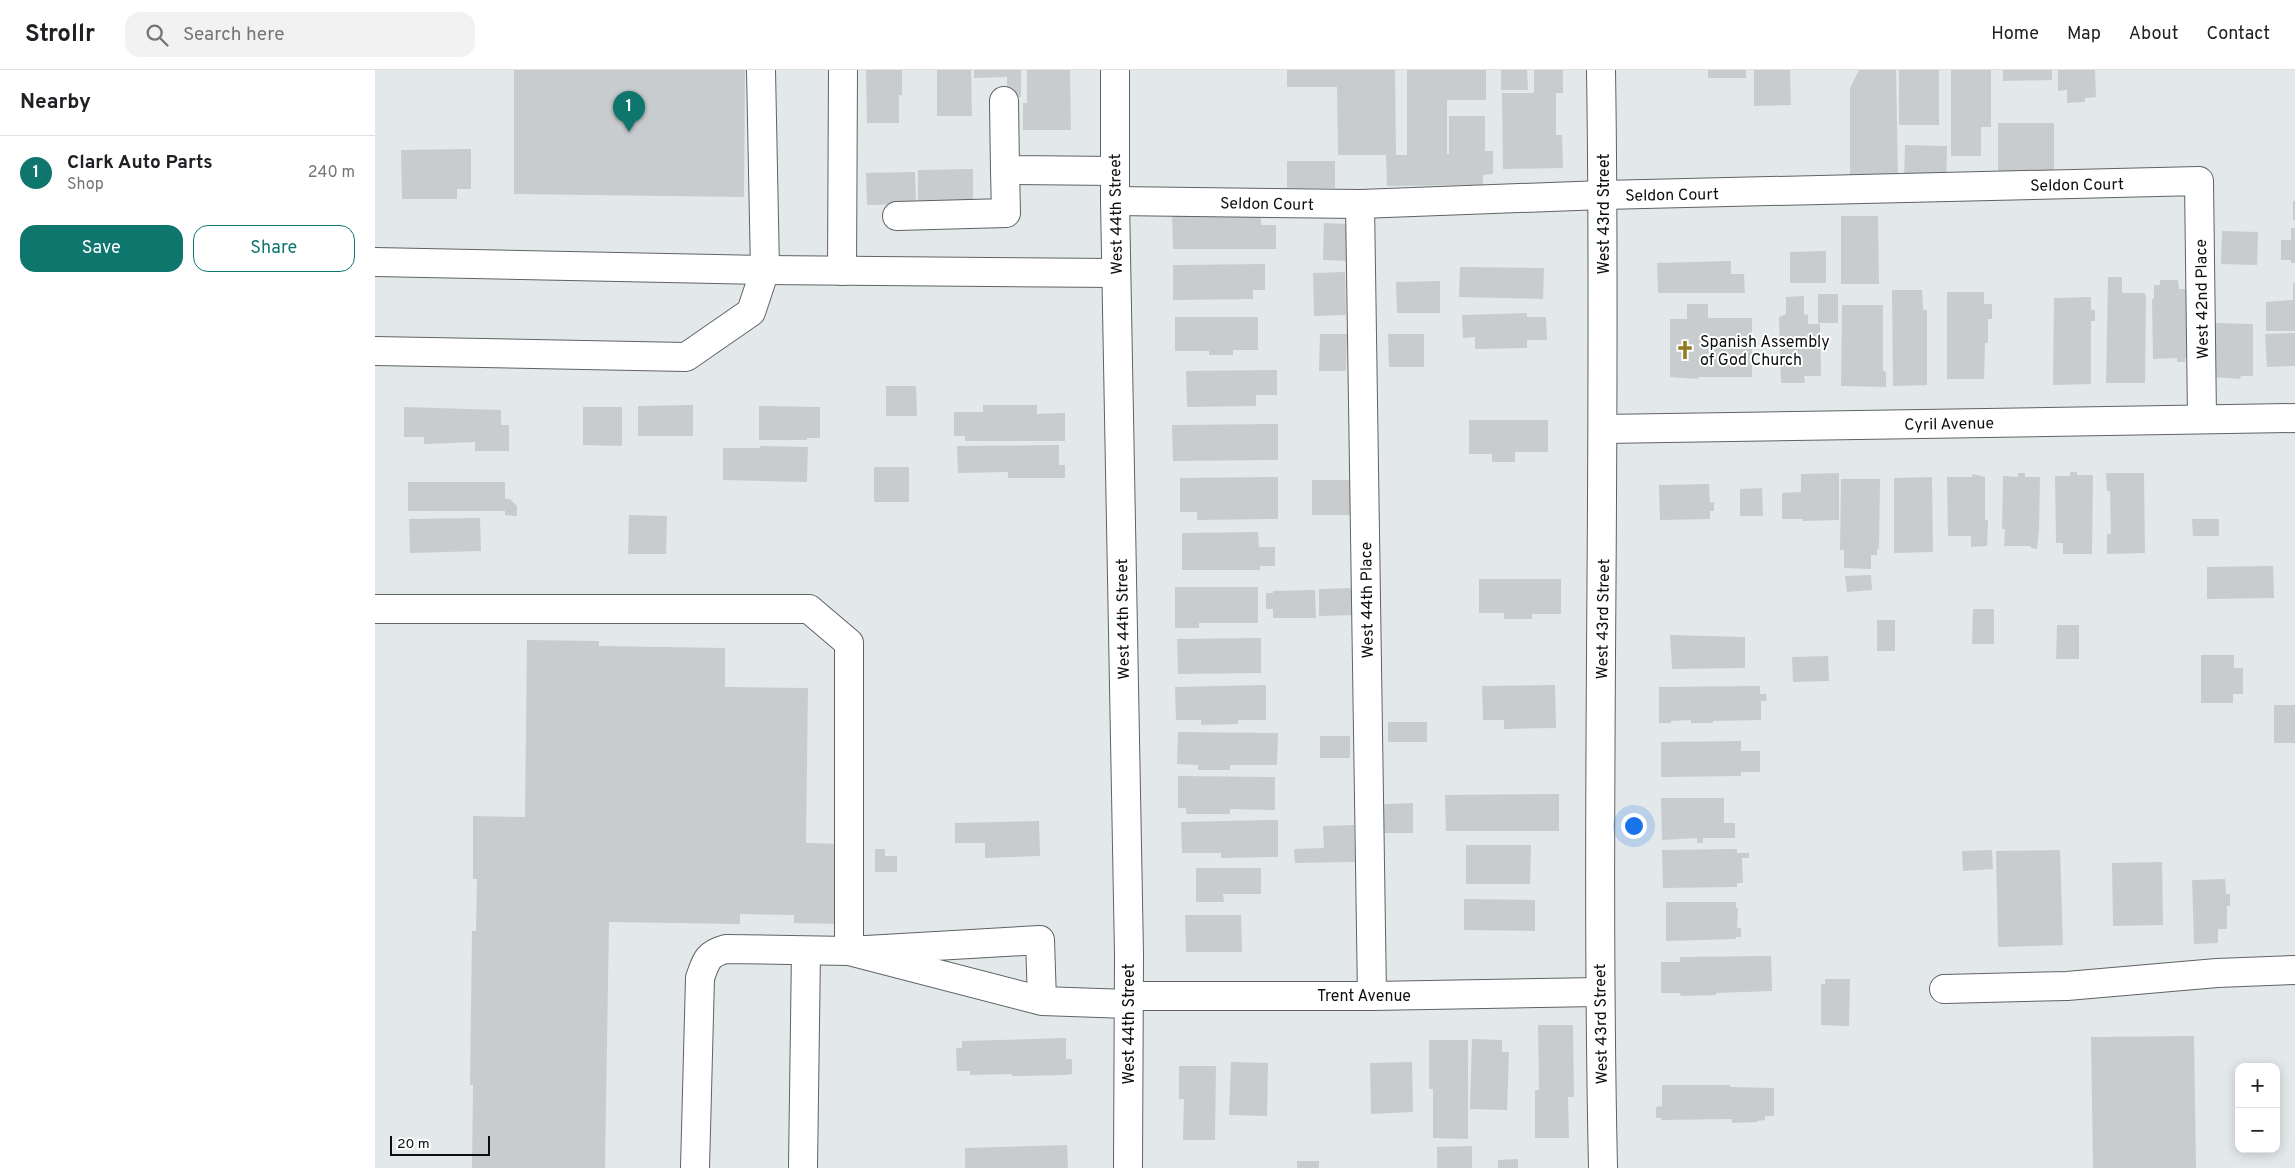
<!DOCTYPE html>
<meta charset="utf-8">
<style>
:root{--surface:#fff;--page:#f2f2f2;--text:#202124;--muted:#757577;--line:#e0e0e0;--accent:#0f766e}
body{margin:0;font-family:Overpass,sans-serif;background:var(--page);color:var(--text)}
.controls{position:absolute;right:15px;bottom:15px;display:grid;overflow:hidden;border-radius:10px;box-shadow:0 2px 12px #0003}
.controls button{width:45px;height:45px;display:grid;place-items:center;padding:0;border:0;border-bottom:1px solid var(--line);background:var(--surface);color:var(--text);font:25px sans-serif}
.scale{position:absolute;left:15px;bottom:12px;width:100px;box-sizing:border-box;padding-left:5px;border:2px solid #0d0f0f;border-top:0;font-size:14px;line-height:18px;white-space:nowrap;color:#0d0f0f;-webkit-text-stroke:4px #fff;paint-order:stroke}
.you{position:absolute;left:1258px;top:755px;width:18px;height:18px;margin:-12px;border:4px solid #fff;border-radius:50%;background:#1a73e8;box-shadow:0 0 0 8px #1a73e833}
.badge{display:grid;place-items:center;width:32px;height:32px;border-radius:50%;background:var(--accent);color:#fff;font-size:16px;font-weight:700}
.pin{position:absolute;translate:-50% -41px;filter:drop-shadow(0 1px 2px #0008)}
.pin::after{content:'';position:absolute;top:26px;width:18px;height:15px;background:inherit;clip-path:polygon(0 0,100% 0,50% 100%)}
.list{margin:0;padding:0;list-style:none}
h2{display:flex;justify-content:space-between;align-items:center;height:65px;margin:0;padding:0 20px;font-size:21px}
h2 small{font-size:16px;font-weight:400;color:var(--muted)}
.list li{display:grid;grid-template-columns:32px 1fr auto;gap:15px;align-items:center;box-sizing:border-box;height:75px;padding:0 20px;border-top:1px solid var(--line)}
.list b{display:block;font-size:19px;white-space:nowrap}
.list p{margin:0;font-size:16px;white-space:nowrap;color:var(--muted)}
.list em{font-size:16px;font-style:normal;color:var(--muted)}
.actions{display:flex;gap:10px;padding:15px 20px}
.actions a{flex:1;padding:11px 0;border:1px solid var(--accent);border-radius:15px;text-align:center;font-size:18px;color:var(--accent)}
.actions .main{background:var(--accent);color:#fff}
.icon{flex:none;width:28px;height:28px;fill:none;stroke:currentColor;stroke-width:2;stroke-linecap:round;stroke-linejoin:round}
.map{position:relative;flex:none;width:1920px;height:1098px;overflow:hidden}
header{display:flex;align-items:center;gap:30px;box-sizing:border-box;height:70px;padding:0 25px;background:var(--surface);border-bottom:1px solid var(--line)}
header strong{font-size:24px}
nav{display:flex;gap:28px;margin-inline-start:auto;font-size:18px}
.search{width:350px;height:45px;background:var(--page);display:flex;align-items:center;gap:12px;box-sizing:border-box;padding:0 18px;border-radius:15px;color:var(--muted);font-size:19px}
main{display:flex}
aside{flex:1;background:var(--surface)}
.map>svg:first-child{display:block}
</style>
<header>
<strong>Strollr</strong>
<div class="search"><svg class="icon" aria-label="search" viewBox="0 0 24 24"><circle cx="10" cy="10" r="6"/><path d="M15 15l6 6"/></svg>Search here</div>
<nav><a>Home</a><a>Map</a><a>About</a><a>Contact</a></nav>
</header>
<main>
<aside>
<h2>Nearby<small></small></h2>
<ul class="list">
<li><span class="badge">1</span><div><b>Clark Auto Parts</b><p>Shop</p></div><em>240 m</em></li>
</ul>
<div class="actions"><a class="main">Save</a><a>Share</a></div>
</aside>
<div class="map">
<svg width="1920" height="1098" viewBox="0 0 1920 1098">
<rect width="100%" height="100%" fill="#e3e8ea"/>
<!-- building -->
<g fill="#c8ccce">
<polygon points="139,0 370,0 369,127 139,124"/>
<polygon points="491,0 527,0 527,25 524,25 524,53 492,53"/>
<polygon points="562,0 596,0 597,46 562,46"/>
<polygon points="599,0 646,0 646,27 632,27 632,7 599,8"/>
<polygon points="652,0 695,0 696,60 648,60 648,33 652,33"/>
<polygon points="912,0 1020,0 1021,85 1032,85 1032,0 1111,0 1111,30 1072,30 1072,84 1074,84 1074,46 1110,46 1110,81 1118,81 1118,104 1108,105 1108,115 1012,116 1011,85 963,85 962,17 912,17"/>
<polygon points="1126,0 1152,0 1153,20 1126,20"/>
<polygon points="1159,0 1188,0 1188,23 1181,23 1181,65 1187,65 1188,98 1128,99 1127,23 1159,23"/>
<rect x="1333" y="0" width="38" height="8"/>
<polygon points="1379,0 1415,0 1416,35 1379,36"/>
<polygon points="1484,0 1521,0 1523,111 1475,113 1475,18"/>
<rect x="1524" y="0" width="40" height="55"/>
<polygon points="1576,0 1616,0 1616,57 1606,57 1606,86 1576,86"/>
<polygon points="1628,0 1677,0 1677,10 1628,11"/>
<polygon points="1683,0 1720,0 1721,27 1710,28 1710,32 1692,33 1692,20 1683,21"/>
<rect x="1623" y="53" width="56" height="54"/>
<polygon points="1530,75 1572,76 1571,113 1529,112"/>
<polygon points="96,79 96,119 82,119 82,129 27,129 26,80"/>
<rect x="912" y="91" width="48" height="27"/>
<polygon points="598,99 598,135 543,135 543,100"/>
<polygon points="540,102 541,134 492,135 491,103"/>
<rect x="1918" y="131" width="2" height="19"/>
<polygon points="886,143 886,155 901,155 901,179 798,179 797,144"/>
<polygon points="1466,146 1503,146 1504,214 1466,214"/>
<polygon points="949,153 973,154 972,191 948,190"/>
<polygon points="1916,158 1920,158 1920,193 1916,193 1916,190 1906,190 1906,170 1916,170"/>
<polygon points="1847,161 1883,162 1882,195 1846,194"/>
<polygon points="1451,181 1451,213 1415,213 1415,182"/>
<polygon points="1356,191 1356,204 1369,204 1370,223 1283,223 1282,193"/>
<polygon points="890,194 890,220 878,220 878,229 798,230 798,195"/>
<polygon points="1085,197 1169,198 1168,229 1084,227"/>
<polygon points="970,202 971,245 939,246 938,203"/>
<polygon points="1733,207 1747,207 1747,223 1769,223 1771,226 1770,313 1731,313"/>
<polygon points="1785,210 1803,210 1804,219 1813,219 1816,288 1810,288 1810,292 1802,292 1802,288 1778,289 1777,229 1779,229 1779,215 1785,215"/>
<polygon points="1065,211 1065,243 1022,243 1021,212"/>
<polygon points="1918,213 1920,213 1920,261 1891,261 1891,232 1918,230"/>
<polygon points="1517,220 1547,220 1548,240 1552,240 1552,315 1518,316"/>
<polygon points="1572,222 1609,222 1609,234 1617,234 1617,249 1613,249 1613,273 1610,273 1609,309 1572,309"/>
<rect x="1443" y="224" width="20" height="29"/>
<polygon points="1429,226 1429,244 1433,245 1433,254 1445,254 1446,306 1429,306 1430,313 1406,313 1404,247 1411,244 1411,227"/>
<polygon points="1716,227 1716,240 1720,240 1720,251 1716,251 1716,314 1678,315 1679,228"/>
<polygon points="1312,234 1333,234 1333,248 1377,248 1377,307 1323,307 1324,309 1295,307 1295,249 1312,249"/>
<polygon points="1467,235 1508,235 1508,301 1511,302 1511,317 1466,316"/>
<polygon points="1152,243 1152,247 1171,247 1172,270 1152,270 1152,278 1100,279 1100,267 1088,268 1087,245"/>
<polygon points="800,247 883,247 883,280 858,280 858,285 834,285 834,281 800,281"/>
<polygon points="1839,253 1878,254 1878,306 1866,306 1865,309 1838,307"/>
<polygon points="1920,263 1920,296 1892,297 1890,264"/>
<polygon points="945,264 972,264 971,301 944,301"/>
<polygon points="1013,264 1049,264 1049,297 1014,297"/>
<polygon points="902,300 902,325 881,325 881,336 812,337 811,301"/>
<polygon points="511,316 541,316 542,346 511,346"/>
<polygon points="318,335 318,366 263,366 263,336"/>
<polygon points="608,335 662,335 662,344 690,343 690,371 590,371 590,366 579,366 579,342 608,342"/>
<polygon points="384,336 445,337 445,368 432,368 432,370 384,370"/>
<polygon points="29,337 126,340 126,355 134,355 134,381 100,381 100,372 49,374 49,367 29,367"/>
<polygon points="208,337 247,337 247,376 208,375"/>
<polygon points="1094,350 1173,350 1173,382 1140,382 1140,392 1117,392 1117,384 1094,384"/>
<polygon points="903,354 903,390 798,391 797,355"/>
<polygon points="684,375 684,395 690,395 690,408 633,408 633,402 583,403 582,376"/>
<polygon points="385,376 433,377 432,412 348,410 348,378 385,378"/>
<rect x="499" y="397" width="35" height="35"/>
<polygon points="1695,402 1702,402 1702,405 1718,405 1717,484 1688,484 1688,473 1681,473 1680,406 1695,406"/>
<polygon points="1464,403 1464,450 1428,451 1428,449 1407,449 1407,423 1426,422 1426,404"/>
<polygon points="1643,403 1650,403 1650,407 1665,407 1664,459 1662,479 1656,478 1656,476 1629,476 1630,459 1627,459 1628,406 1643,407"/>
<polygon points="1731,403 1769,403 1770,483 1732,484 1732,464 1736,464 1735,421 1732,421"/>
<polygon points="1597,404 1610,407 1610,450 1613,450 1612,476 1596,477 1596,466 1573,466 1572,407 1597,407"/>
<polygon points="903,407 903,449 822,450 822,442 805,442 805,408"/>
<polygon points="1557,407 1558,482 1519,483 1519,408"/>
<polygon points="1466,409 1505,409 1504,479 1502,479 1502,485 1496,485 1496,499 1469,498 1469,480 1465,480"/>
<rect x="937" y="410" width="38" height="35"/>
<polygon points="33,412 130,412 130,429 135,429 142,436 142,446 130,445 130,441 33,441"/>
<polygon points="1334,414 1335,433 1339,432 1339,441 1335,441 1335,449 1285,450 1284,415"/>
<polygon points="1387,418 1388,446 1365,446 1365,419"/>
<polygon points="254,445 292,446 291,484 253,484"/>
<polygon points="105,448 106,481 35,483 34,449"/>
<polygon points="1817,449 1844,449 1844,466 1818,466"/>
<polygon points="883,462 884,477 900,477 900,496 885,496 885,500 807,500 807,463"/>
<polygon points="1898,496 1899,528 1832,529 1832,497"/>
<polygon points="1496,505 1497,520 1472,522 1470,506"/>
<polygon points="1104,509 1186,509 1186,544 1157,544 1157,549 1129,549 1129,543 1104,543"/>
<polygon points="800,517 883,517 883,553 824,553 824,558 800,558"/>
<polygon points="980,518 981,545 944,546 944,519"/>
<polygon points="940,520 941,548 898,548 898,539 891,539 891,523 898,523 898,521"/>
<polygon points="1598,539 1619,539 1619,574 1597,574"/>
<rect x="1502" y="550" width="18" height="31"/>
<polygon points="1682,555 1704,555 1704,589 1681,589"/>
<polygon points="1295,565 1370,567 1370,598 1297,599"/>
<polygon points="886,568 886,603 803,604 802,569"/>
<polygon points="152,570 224,571 224,576 350,578 350,617 433,618 431,773 470,774 469,854 419,853 419,845 365,844 365,854 234,852 230,1098 97,1098 98,1015 95,1015 97,861 101,861 102,809 98,809 98,746 150,747"/>
<polygon points="1826,585 1859,585 1859,598 1868,598 1868,624 1858,624 1858,633 1826,633"/>
<polygon points="1453,586 1454,611 1418,612 1417,587"/>
<polygon points="891,615 891,650 863,650 863,654 826,655 826,650 801,650 800,617"/>
<polygon points="1180,615 1181,658 1129,659 1129,650 1108,650 1107,616"/>
<polygon points="1385,616 1385,624 1391,624 1392,631 1386,631 1386,650 1338,651 1338,653 1316,653 1316,650 1296,651 1296,653 1284,653 1284,617"/>
<rect x="1899" y="635" width="21" height="38"/>
<rect x="1013" y="652" width="39" height="20"/>
<polygon points="803,662 903,663 902,695 855,695 855,700 823,700 823,695 802,694"/>
<rect x="945" y="666" width="30" height="22"/>
<polygon points="1366,671 1366,681 1385,681 1385,702 1366,702 1366,706 1286,707 1286,672"/>
<polygon points="803,706 900,707 900,740 855,739 855,744 811,744 811,738 803,738"/>
<polygon points="1184,724 1184,761 1071,761 1070,725"/>
<polygon points="1286,728 1349,728 1349,753 1360,753 1360,768 1328,768 1328,773 1322,773 1322,768 1287,770"/>
<polygon points="1038,733 1038,763 1009,763 1009,734"/>
<polygon points="903,750 903,787 846,788 846,783 807,783 806,752"/>
<polygon points="664,751 665,786 610,788 610,773 580,773 580,753"/>
<polygon points="979,755 980,792 920,793 919,779 949,778 948,756"/>
<polygon points="1091,775 1156,775 1155,814 1091,814"/>
<polygon points="500,779 510,779 510,786 522,786 522,802 500,802"/>
<polygon points="1362,779 1362,783 1374,783 1374,788 1367,788 1368,813 1362,813 1362,817 1288,818 1287,780"/>
<polygon points="1617,780 1618,799 1588,801 1587,781"/>
<polygon points="1685,780 1688,875 1623,877 1621,781"/>
<polygon points="1787,792 1788,855 1738,856 1737,793"/>
<polygon points="821,798 886,798 886,824 848,824 849,832 821,832"/>
<polygon points="1850,809 1851,824 1855,824 1855,836 1852,836 1852,859 1843,859 1843,873 1819,874 1817,810"/>
<polygon points="1089,829 1160,830 1160,861 1089,860"/>
<polygon points="1291,832 1361,832 1361,837 1363,839 1362,858 1366,858 1366,867 1361,867 1361,869 1291,871"/>
<polygon points="810,845 866,845 867,882 811,882"/>
<polygon points="1396,886 1397,921 1341,923 1341,925 1306,926 1305,923 1286,923 1286,892 1305,892 1305,887"/>
<polygon points="1450,909 1475,909 1474,956 1446,955 1446,914 1450,914"/>
<polygon points="1163,955 1198,955 1199,1027 1193,1027 1194,1068 1160,1068 1160,1020 1164,1020"/>
<polygon points="1819,966 1821,1098 1718,1098 1716,967"/>
<polygon points="691,968 691,989 697,989 697,1004 691,1005 637,1006 637,1004 595,1005 595,1001 582,1001 581,978 587,978 587,971"/>
<polygon points="1097,969 1127,970 1127,982 1134,982 1132,1040 1095,1039"/>
<polygon points="1054,970 1093,970 1093,1069 1058,1068 1058,1019 1054,1019"/>
<polygon points="856,992 893,993 892,1046 854,1045"/>
<polygon points="1037,992 1038,1042 996,1044 995,993"/>
<polygon points="804,996 841,996 840,1070 808,1070 809,1029 804,1029"/>
<polygon points="1287,1015 1355,1015 1355,1017 1399,1018 1399,1046 1390,1046 1390,1050 1382,1051 1383,1052 1357,1053 1357,1049 1286,1050 1286,1048 1281,1048 1281,1037 1287,1036"/>
<polygon points="692,1075 693,1098 590,1098 590,1078"/>
<polygon points="1097,1076 1097,1098 1062,1098 1062,1077"/>
<polygon points="1143,1089 1143,1098 1123,1098 1123,1090"/>
<rect x="922" y="1091" width="22" height="7"/>
</g>
<g fill="none" stroke-linecap="round" stroke-linejoin="round">
<!-- minor casing -->
<g stroke="#5f6365" stroke-width="30">
<g id="minor">
<polyline points="740,0 740,131 754,884 753,1098"/>
<path d="M1226,0C1232,366 1220,732 1228,1098"/>
<polyline points="629,31 630,100 740,101"/>
<polyline points="740,131 985,134 1228,125 1824,111 1827,348"/>
<polyline points="985,134 997,926"/>
<polyline points="522,146 631,143 630,100"/>
<polyline points="0,192 390,200 741,203"/>
<polyline points="467,201 468,0"/>
<polyline points="0,281 311,287 376,242 390,200 386,0"/>
<polyline points="1228,359 1920,348"/>
<path d="M0,539H434L474,573V881L351,879C332,884 331,891 325,908L320,1098"/>
<polyline points="1569,919 1692,916 1842,903 1920,900"/>
<polyline points="753,926 997,926 1224,922"/>
<polyline points="667,931 665,870 474,881 667,931 753,934"/>
<polyline points="428,1098 431,881"/>
</g>
</g>
<!-- minor -->
<use href="#minor" stroke="#fff" stroke-width="28"/>
</g>
<!-- icons -->
<defs>
<g id="church-bare" transform="scale(1.5)"><path d="M-1.2-6h2.4v3.5h3.3v2.4h-3.3V6h-2.4V-.1h-3.3v-2.4h3.3Z" fill="#927a20" stroke="#fff" stroke-width="2.5" paint-order="stroke"/></g>
</defs>
<g fill-rule="evenodd">
<use href="#church-bare" x="1310" y="280"/>
</g>
<g text-anchor="middle" stroke-width="4" stroke-linejoin="round" paint-order="stroke">
<!-- street labels -->
<g font-size="16" fill="#0d0f0f" stroke="#fff">
<text transform="translate(1702 114) rotate(-1)" y="6">Seldon Court</text>
<text transform="translate(1297 124) rotate(-1)" y="6">Seldon Court</text>
<text transform="translate(892 133) rotate(1)" y="6">Seldon Court</text>
<text transform="translate(740 144) rotate(-91)" y="6">West 44th Street</text>
<text transform="translate(1228 144) rotate(-90)" y="6">West 43rd Street</text>
<text transform="translate(1826 229) rotate(-91)" y="6">West 42nd Place</text>
<text transform="translate(1574 353) rotate(-1)" y="6">Cyril Avenue</text>
<text transform="translate(991 530) rotate(-91)" y="6">West 44th Place</text>
<text transform="translate(747 549) rotate(-91)" y="6">West 44th Street</text>
<text transform="translate(1227 549) rotate(-89)" y="6">West 43rd Street</text>
<text x="989" y="931">Trent Avenue</text>
<text transform="translate(753 954) rotate(-90)" y="6">West 44th Street</text>
<text transform="translate(1225 954) rotate(-91)" y="6">West 43rd Street</text>
</g>
<!-- poi labels -->
<g font-size="16" fill="#0d0f0f" stroke="#fff" text-anchor="start">
<text x="1325" y="277">Spanish Assembly<tspan x="1325" dy="18">of God Church</tspan></text>
</g>
</g>
</svg>
<div class="controls">
<button>+</button>
<button>−</button>
</div>
<div class="scale">20 m</div>
<div class="you"></div>
<div class="pin badge" style="left:254px;top:62px">1</div>
</div>
</main>
